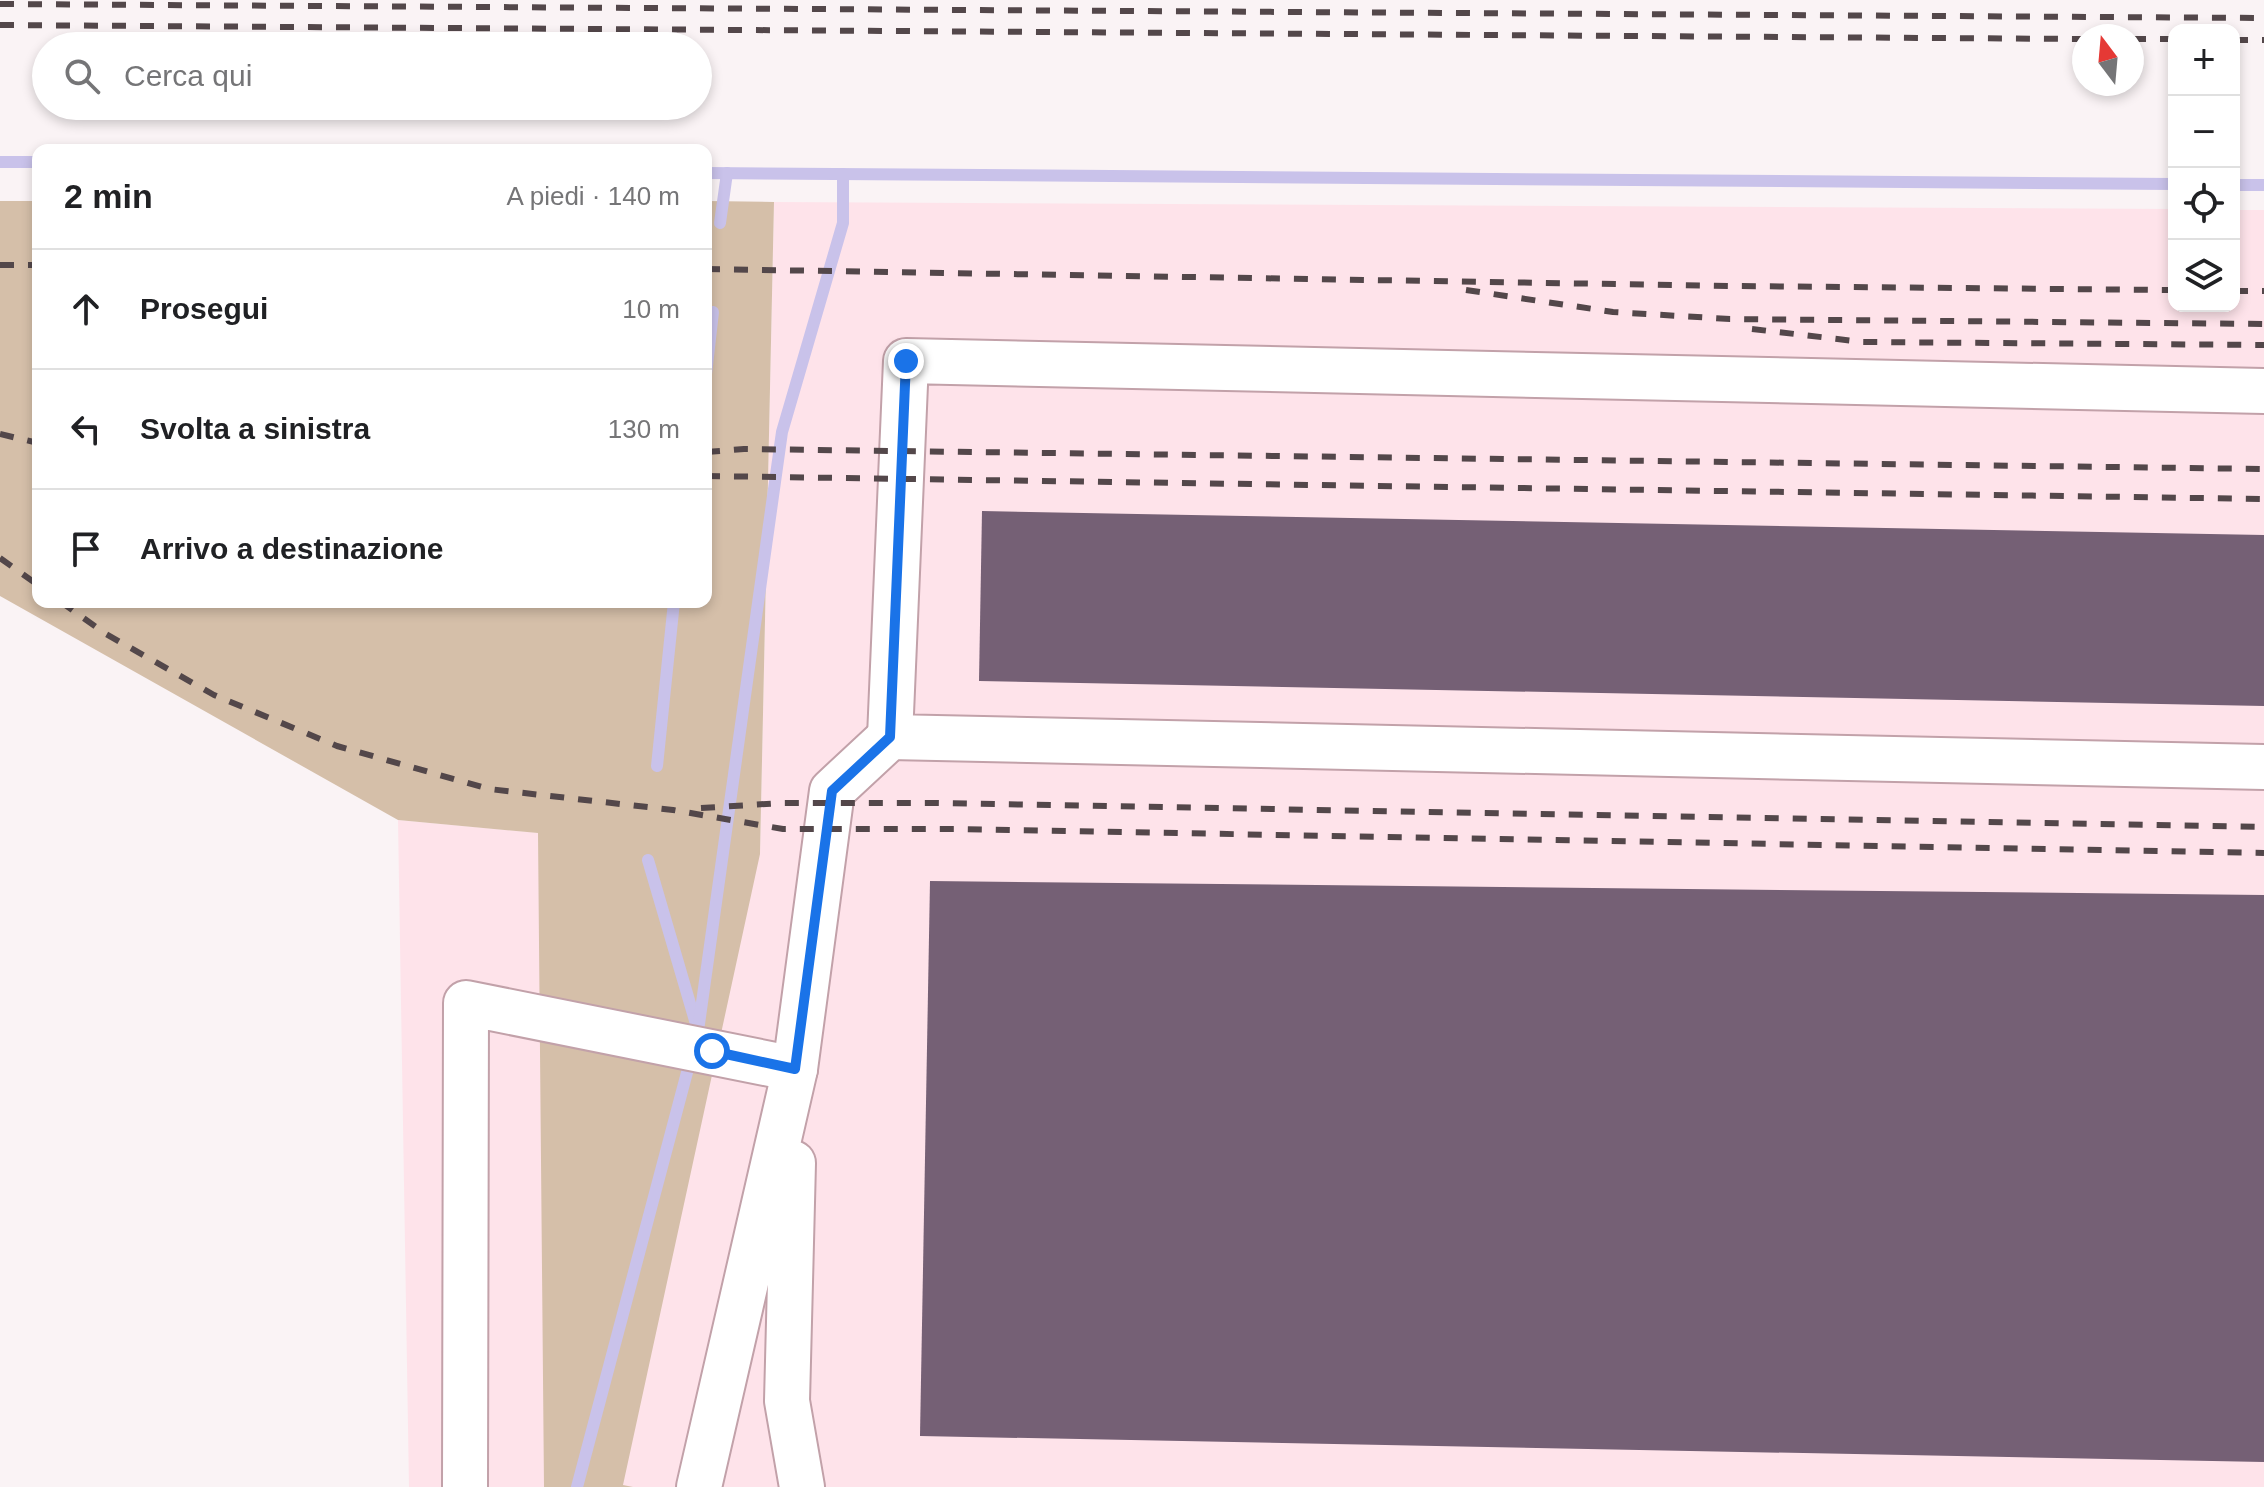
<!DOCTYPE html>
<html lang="it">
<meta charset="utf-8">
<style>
:root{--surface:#fff;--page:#f2f2f2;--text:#202124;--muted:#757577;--line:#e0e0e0}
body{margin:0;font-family:Helvetica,sans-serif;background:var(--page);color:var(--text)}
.controls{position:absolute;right:24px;top:24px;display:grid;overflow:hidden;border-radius:16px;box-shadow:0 4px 12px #0003}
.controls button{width:72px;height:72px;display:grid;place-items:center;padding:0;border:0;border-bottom:2px solid var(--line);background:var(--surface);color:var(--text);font:40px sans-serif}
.compass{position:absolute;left:2072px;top:24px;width:72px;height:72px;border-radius:50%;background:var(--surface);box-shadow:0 4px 12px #0003;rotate:344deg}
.stop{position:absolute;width:24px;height:24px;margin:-18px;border:6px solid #1a73e8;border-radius:50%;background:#fff}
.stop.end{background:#1a73e8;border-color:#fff;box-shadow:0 2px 8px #0008}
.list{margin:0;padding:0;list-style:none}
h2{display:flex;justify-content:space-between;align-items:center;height:104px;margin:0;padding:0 32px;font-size:34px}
h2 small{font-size:26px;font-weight:400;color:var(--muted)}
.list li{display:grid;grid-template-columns:52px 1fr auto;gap:24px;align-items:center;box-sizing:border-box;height:120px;padding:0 32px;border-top:2px solid var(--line)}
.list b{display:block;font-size:30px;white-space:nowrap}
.list em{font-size:26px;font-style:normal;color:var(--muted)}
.icon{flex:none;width:44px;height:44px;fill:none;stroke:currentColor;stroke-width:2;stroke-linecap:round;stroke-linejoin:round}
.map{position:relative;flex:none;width:2264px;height:1487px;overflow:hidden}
.search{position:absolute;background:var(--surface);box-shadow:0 4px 12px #0003;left:32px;top:32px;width:680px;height:88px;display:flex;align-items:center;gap:20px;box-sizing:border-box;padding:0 28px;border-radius:44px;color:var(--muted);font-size:30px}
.panel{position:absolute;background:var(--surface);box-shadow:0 4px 12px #0003;left:32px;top:144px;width:680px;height:464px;border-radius:16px}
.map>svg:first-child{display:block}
</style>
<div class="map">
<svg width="2264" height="1487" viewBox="0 0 2264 1487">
<rect width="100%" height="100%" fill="#faf3f5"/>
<!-- built -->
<polygon fill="#fee3ea" points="774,202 2174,209 2174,306 2234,306 2234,210 2264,210 2264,1487 409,1487 398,820 760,853"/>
<!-- green -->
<polygon fill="#d5bfa9" points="0,201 38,201 38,602 706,602 706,201 774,202 760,854 623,1485 633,1487 544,1487 538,833 398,820 0,596"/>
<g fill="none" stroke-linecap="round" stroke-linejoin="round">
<!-- stream -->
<g stroke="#c9c2ea" stroke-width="12">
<polyline points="0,162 38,162"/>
<polyline points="706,173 2174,184"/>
<polyline points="2234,185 2264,185"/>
<polyline points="720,223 727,173"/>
<polyline points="706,374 713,312"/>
<polyline points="657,766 674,602"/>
<polyline points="648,860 696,1024"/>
<polyline points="577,1487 698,1031 782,432 843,223 843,174"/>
</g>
</g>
<!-- building -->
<g fill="#756075">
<polygon points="982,511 2264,535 2264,706 979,681"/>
<polygon points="930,881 2264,895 2264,1462 920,1436"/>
</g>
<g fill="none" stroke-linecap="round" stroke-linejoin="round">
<!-- minor casing -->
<g stroke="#c2a1a9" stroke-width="48">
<g id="minor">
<polyline points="2264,391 906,361 890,737 2264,767"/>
<polyline points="793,1163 787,1401 802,1487"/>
<polyline points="465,1487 466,1003 795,1069"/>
<polyline points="699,1487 795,1069 832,791 890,737"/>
</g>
</g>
<!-- minor -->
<use href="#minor" stroke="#fff" stroke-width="44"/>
<!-- rail -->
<g stroke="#53474a" stroke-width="6" stroke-dasharray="14 14" stroke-linecap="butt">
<polyline points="0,4 2264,18"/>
<polyline points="0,25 2084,39"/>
<polyline points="2132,39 2174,39"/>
<polyline points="2234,40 2264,40"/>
<polyline points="0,265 38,265"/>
<polyline points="706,269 1732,286 2174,290"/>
<polyline points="1466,290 1613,312 1730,319 2264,324"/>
<polyline points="2234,291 2264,291"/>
<polyline points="1752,329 1863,342 2264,345"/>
<polyline points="0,434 38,443"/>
<polyline points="706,452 744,449 2264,469"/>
<polyline points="706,476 2264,499"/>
<polyline points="0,558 38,585"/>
<polyline points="61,602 106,634 214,695 337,746 489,789 673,810 783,829 954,829 2264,853"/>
<polyline points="701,808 782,803 936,803 2264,827"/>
</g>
</g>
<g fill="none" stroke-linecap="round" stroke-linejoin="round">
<!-- route -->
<polyline stroke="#1a73e8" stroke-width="10" points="712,1051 795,1069 832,791 890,737 906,361"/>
</g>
</svg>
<div class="controls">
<button>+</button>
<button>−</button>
<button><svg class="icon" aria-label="locate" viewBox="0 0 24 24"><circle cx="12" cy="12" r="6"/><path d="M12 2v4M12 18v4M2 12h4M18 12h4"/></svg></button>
<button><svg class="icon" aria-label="layers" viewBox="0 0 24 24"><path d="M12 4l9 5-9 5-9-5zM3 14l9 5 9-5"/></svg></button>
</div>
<svg class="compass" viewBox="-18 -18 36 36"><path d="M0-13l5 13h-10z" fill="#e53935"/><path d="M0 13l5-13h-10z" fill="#757577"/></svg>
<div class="stop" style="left:712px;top:1051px"></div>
<div class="stop end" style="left:906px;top:361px"></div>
<div class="search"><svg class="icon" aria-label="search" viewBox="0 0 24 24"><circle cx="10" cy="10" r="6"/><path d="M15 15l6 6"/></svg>Cerca qui</div>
<section class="panel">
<h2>2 min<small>A piedi · 140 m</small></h2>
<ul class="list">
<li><svg class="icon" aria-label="ahead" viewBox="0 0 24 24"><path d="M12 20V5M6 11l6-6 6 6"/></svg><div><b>Prosegui</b></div><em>10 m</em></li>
<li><svg class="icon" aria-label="left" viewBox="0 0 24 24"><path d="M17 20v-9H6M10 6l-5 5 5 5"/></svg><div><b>Svolta a sinistra</b></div><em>130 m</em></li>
<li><svg class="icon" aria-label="arrive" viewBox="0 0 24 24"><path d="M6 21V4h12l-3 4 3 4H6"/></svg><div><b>Arrivo a destinazione</b></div></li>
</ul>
</section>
</div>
